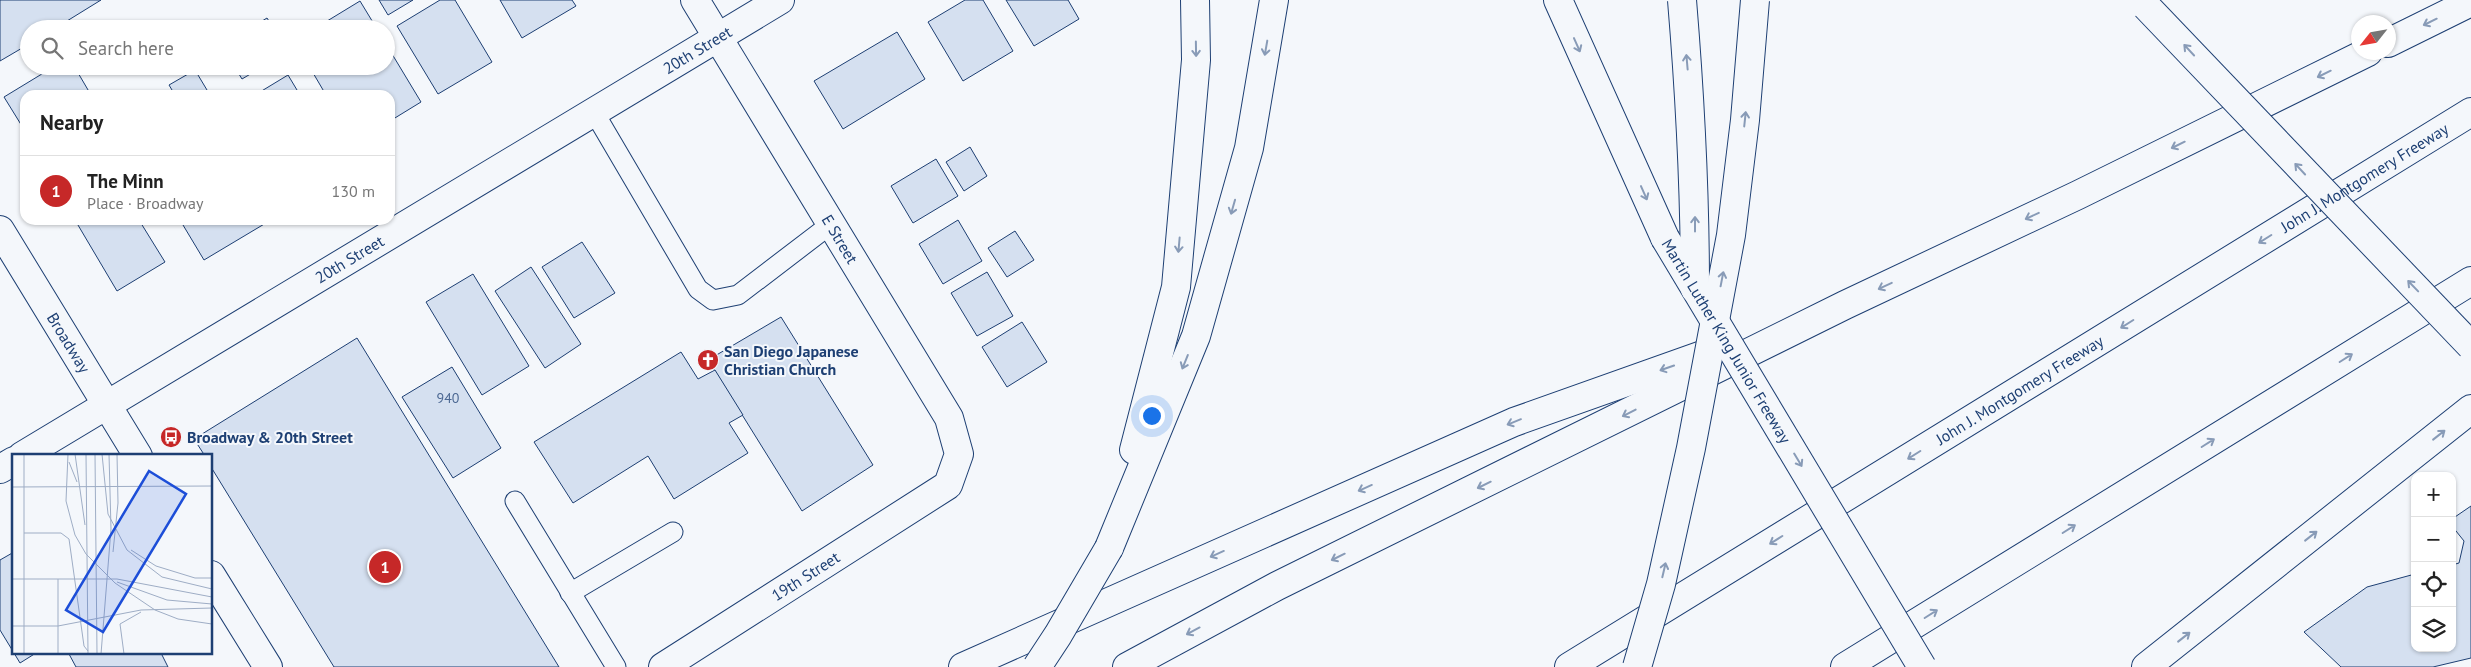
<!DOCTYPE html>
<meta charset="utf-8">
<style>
:root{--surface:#fff;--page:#f6f6f6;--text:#222;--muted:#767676;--line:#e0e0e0;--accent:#c62828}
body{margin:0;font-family:"PT Sans",sans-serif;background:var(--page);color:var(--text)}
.controls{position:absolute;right:15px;bottom:15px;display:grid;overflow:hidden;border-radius:10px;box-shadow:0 1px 4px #0004}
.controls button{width:45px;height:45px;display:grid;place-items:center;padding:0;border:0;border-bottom:1px solid var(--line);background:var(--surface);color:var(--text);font:25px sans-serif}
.compass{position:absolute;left:2351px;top:15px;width:45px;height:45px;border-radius:50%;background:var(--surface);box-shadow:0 1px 4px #0004;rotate:239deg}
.you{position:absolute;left:1151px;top:415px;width:18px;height:18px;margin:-12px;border:4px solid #fff;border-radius:50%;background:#1a73e8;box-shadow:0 0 0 8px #1a73e833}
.badge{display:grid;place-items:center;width:32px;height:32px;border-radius:50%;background:var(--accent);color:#fff;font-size:16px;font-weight:700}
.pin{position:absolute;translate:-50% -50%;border:2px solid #fff;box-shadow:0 1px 5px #0006}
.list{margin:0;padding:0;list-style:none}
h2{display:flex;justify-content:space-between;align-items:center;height:65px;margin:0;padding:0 20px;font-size:21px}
h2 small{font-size:16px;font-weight:400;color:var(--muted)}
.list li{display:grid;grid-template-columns:32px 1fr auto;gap:15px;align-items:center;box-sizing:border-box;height:70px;padding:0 20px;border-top:1px solid var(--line)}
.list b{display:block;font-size:19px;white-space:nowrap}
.list p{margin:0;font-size:16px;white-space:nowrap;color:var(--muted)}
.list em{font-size:16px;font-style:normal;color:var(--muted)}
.icon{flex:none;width:28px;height:28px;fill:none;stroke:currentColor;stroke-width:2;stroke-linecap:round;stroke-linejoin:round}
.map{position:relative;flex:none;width:2471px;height:667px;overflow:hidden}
.search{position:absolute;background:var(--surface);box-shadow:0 1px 4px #0004;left:20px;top:20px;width:375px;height:55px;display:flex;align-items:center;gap:12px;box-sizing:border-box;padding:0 18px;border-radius:28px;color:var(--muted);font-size:19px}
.panel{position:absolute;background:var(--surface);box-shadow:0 1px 4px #0004;left:20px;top:90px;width:375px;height:135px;border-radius:15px}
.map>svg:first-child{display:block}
</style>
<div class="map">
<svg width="2471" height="667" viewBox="0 0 2471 667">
<rect width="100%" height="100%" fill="#f4f7fb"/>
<!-- building -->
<g fill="#d5e0f0" stroke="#1d3f73">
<polygon points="0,0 101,0 54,29 29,29 29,44 0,61"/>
<polygon points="379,0 413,0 388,15"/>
<polygon points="440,0 455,0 492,62 438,94 397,26"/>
<polygon points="500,0 572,0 576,6 522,38"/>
<polygon points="965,0 983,0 1013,51 963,81 928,22"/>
<polygon points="1006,0 1068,0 1079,19 1034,46"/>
<polygon points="360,1 377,29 314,29"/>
<polygon points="267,18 274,29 249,29"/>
<polygon points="897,32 925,79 843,129 814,81"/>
<polygon points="386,44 421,102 390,121 390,95 326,95 309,66 386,66"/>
<polygon points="55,66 74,66 91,95 25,95 25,131 4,97"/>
<polygon points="234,66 264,66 242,79"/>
<polygon points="195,70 210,95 175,95 169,85"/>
<polygon points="288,75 300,95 255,95"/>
<polygon points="970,147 987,176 964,191 946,162"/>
<polygon points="936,159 958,196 913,223 891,186"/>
<polygon points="75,220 139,220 165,262 117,291"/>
<polygon points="180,220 271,220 204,260"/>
<polygon points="958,220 982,261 943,284 919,244"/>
<polygon points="1015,231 1034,260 1007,277 988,248"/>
<polygon points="582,242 615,293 574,318 542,267"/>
<polygon points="531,267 581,344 545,368 495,291"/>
<polygon points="987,272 1013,316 977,336 951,293"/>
<polygon points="473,274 529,366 482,395 426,302"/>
<polygon points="781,317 873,465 802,511 708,360"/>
<polygon points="1022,322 1047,362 1007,387 982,347"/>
<polygon points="357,338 559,667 334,667 211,467 211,456 205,456 194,439"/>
<polygon points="681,352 698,379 715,370 743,415 729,423 748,453 674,499 648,456 573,503 534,442"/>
<polygon points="452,367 501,448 453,478 402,397"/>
<polygon points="2471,506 2471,658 2433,667 2341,667 2304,632 2367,587 2415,574 2415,648 2452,648 2452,565 2459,563 2464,541 2452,526 2452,519"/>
<polygon points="14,552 14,653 0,630 0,560"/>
<polygon points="14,653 36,653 20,663"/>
<polygon points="161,653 168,667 76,667 69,654"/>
</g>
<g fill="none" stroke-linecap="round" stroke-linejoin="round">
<!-- lane casing -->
<g stroke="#1d3f73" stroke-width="21">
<g id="lane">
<polyline points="594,112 698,289 713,300 738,295 831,224"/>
<polyline points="515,501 616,667"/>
<polyline points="570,593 673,532"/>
</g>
</g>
<!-- street casing -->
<g stroke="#1d3f73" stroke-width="30">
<g id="street">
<path id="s1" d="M22,456L780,0"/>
<polyline points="0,469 14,461"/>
<path id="s2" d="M663,667L948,485L959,454L949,418L695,0"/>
</g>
</g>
<!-- primary casing -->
<g stroke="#1d3f73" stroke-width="30">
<g id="primary">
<path id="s3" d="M0,230L138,456"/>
<polyline points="211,575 268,667"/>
</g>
</g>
<!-- highway casing -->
<g stroke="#1d3f73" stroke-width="30">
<g id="highway">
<polyline points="1558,0 1665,238"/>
<polyline points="2388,43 2471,2"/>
<polyline points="1134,450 1176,287 1196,60 1195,0"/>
<polyline points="1109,548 1196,336 1249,148 1274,0"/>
<polyline points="963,667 1514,422 1728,346"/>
<polyline points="1127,667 1277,586 1845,305 2078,195 2368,52"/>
<path id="s4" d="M1569,667L2471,112"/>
<polyline points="1845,667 2471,281"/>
<polyline points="2146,667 2471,409"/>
</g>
</g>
<!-- lane -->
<use href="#lane" stroke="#f4f7fb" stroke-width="19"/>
<!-- street -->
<use href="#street" stroke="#f4f7fb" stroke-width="28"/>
<!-- primary -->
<use href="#primary" stroke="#f4f7fb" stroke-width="28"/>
<!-- highway -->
<use href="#highway" stroke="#f4f7fb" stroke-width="28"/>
<!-- highway-bridge casing -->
<g stroke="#1d3f73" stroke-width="30" stroke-linecap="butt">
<g id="highway-bridge">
<path d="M1682,0C1690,96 1695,192 1695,289"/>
<polyline points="2146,6 2471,346"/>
<path id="s5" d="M1665,238L1922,667"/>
<polyline points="1037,667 1058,635 1109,548"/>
<polyline points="1637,667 1661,584 1691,448 1731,235 1745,120 1755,0"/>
</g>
</g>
<!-- highway-bridge -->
<use href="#highway-bridge" stroke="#f4f7fb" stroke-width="28"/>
</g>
<!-- one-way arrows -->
<defs><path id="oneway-shaft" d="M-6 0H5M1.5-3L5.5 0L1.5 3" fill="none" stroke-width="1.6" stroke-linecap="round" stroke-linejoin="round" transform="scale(1.25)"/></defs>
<g stroke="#889bb7">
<use href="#oneway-shaft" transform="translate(2430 22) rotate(154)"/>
<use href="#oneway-shaft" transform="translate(1577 45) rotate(66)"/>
<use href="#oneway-shaft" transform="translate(1266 48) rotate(100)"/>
<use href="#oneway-shaft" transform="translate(1196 49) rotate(89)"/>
<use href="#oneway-shaft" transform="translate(2189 50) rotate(-133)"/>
<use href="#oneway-shaft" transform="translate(1687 62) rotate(-95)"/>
<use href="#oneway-shaft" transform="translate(2324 74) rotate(154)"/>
<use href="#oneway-shaft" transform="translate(1745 119) rotate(-84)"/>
<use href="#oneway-shaft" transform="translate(2178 145) rotate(154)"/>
<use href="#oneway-shaft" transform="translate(2300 169) rotate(-133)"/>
<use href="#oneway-shaft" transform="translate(1644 193) rotate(66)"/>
<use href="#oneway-shaft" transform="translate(1233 207) rotate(106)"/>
<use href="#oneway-shaft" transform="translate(2032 216) rotate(155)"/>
<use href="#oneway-shaft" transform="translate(1695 224) rotate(-90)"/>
<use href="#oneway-shaft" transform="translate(2265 239) rotate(148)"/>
<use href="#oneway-shaft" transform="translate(1179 245) rotate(95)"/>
<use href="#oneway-shaft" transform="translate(1722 279) rotate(-79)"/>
<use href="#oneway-shaft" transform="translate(1885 286) rotate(155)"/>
<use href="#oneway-shaft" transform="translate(2413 286) rotate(-134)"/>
<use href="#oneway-shaft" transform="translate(2127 324) rotate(148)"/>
<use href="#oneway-shaft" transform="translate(2346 358) rotate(-32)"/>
<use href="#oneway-shaft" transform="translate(1185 362) rotate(112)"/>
<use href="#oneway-shaft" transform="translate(1667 368) rotate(161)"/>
<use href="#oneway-shaft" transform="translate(1629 413) rotate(153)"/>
<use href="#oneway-shaft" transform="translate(1514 422) rotate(158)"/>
<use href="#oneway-shaft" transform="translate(2439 435) rotate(-38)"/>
<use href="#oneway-shaft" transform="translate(2208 443) rotate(-32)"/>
<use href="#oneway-shaft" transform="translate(1914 455) rotate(148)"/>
<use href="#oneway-shaft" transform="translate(1798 460) rotate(59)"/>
<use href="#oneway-shaft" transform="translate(1484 485) rotate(154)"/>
<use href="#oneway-shaft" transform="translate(1365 488) rotate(156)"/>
<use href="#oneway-shaft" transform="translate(2069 529) rotate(-32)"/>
<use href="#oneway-shaft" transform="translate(2311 536) rotate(-38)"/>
<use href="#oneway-shaft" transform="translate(1776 540) rotate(148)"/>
<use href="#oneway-shaft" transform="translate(1217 554) rotate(156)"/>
<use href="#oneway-shaft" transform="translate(1338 557) rotate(154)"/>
<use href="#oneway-shaft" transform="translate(1664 570) rotate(-77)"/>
<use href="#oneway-shaft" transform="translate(1931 614) rotate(-32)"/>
<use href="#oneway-shaft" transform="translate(1193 631) rotate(152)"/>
<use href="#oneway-shaft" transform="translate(2184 637) rotate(-38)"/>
</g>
<!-- icons -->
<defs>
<g id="church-disc" transform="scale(1.125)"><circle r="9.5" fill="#c62828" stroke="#f4f7fb"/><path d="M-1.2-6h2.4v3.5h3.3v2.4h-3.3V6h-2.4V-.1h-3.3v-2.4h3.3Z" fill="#fff"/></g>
<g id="bus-disc" transform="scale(1.125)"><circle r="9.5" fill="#c62828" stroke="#f4f7fb"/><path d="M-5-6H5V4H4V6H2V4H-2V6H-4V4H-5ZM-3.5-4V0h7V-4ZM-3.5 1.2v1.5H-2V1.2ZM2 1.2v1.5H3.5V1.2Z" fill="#fff"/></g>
</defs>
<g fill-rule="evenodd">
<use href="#church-disc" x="708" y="360"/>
<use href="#bus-disc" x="171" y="437"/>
</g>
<g text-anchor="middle" stroke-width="4" stroke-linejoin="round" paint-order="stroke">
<!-- number labels -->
<g font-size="14" fill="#4b6792">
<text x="448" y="403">940</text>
</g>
<!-- street labels -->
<g font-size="16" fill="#1d3f73" stroke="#f4f7fb">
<text dy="6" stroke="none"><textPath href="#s1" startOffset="788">20th Street</textPath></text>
<text dy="6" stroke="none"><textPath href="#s4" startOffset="934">John J. Montgomery Freeway</textPath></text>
<text transform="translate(840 239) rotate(59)" y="6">E Street</text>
<text dy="6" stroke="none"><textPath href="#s1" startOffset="382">20th Street</textPath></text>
<text dy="6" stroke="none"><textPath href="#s5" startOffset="120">Martin Luther King Junior Freeway</textPath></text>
<text dy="6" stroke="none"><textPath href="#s3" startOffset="132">Broadway</textPath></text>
<text dy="6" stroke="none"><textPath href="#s4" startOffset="529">John J. Montgomery Freeway</textPath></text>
<text dy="6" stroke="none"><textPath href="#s2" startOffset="169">19th Street</textPath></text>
</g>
<!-- poi labels -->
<g font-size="16" font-weight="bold" fill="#1d3f73" stroke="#f4f7fb" text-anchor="start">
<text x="724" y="357">San Diego Japanese<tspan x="724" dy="18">Christian Church</tspan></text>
<text x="187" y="443">Broadway &amp; 20th Street</text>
</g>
</g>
<!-- overview -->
<g transform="translate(12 454)">
<rect width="200" height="200" fill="#f4f7fb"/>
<path fill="none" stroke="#9eadc5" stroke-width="1" d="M12,0V200M56,0L54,47L63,81L74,100L103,129L143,156L166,165L200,170M63,0L73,71M74,0L76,200M83,0L85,200M90,0L96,60L115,96L150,123L200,135M57,8L65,28M0,33L200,32M12,79H49L57,85L72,192L76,197M119,96L144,112L183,124M101,98L106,49L105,0M183,124H200M0,125H46V200M46,125H105L200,143M105,128L155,146L200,150M0,172H46M46,172L129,156L200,154M89,200L99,75L97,0M112,200L108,170L129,158"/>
<path fill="#1d4ed8" fill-opacity="0.15" stroke="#1d4ed8" stroke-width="2.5" d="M137,17L174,40L91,178L54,156Z"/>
<rect width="200" height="200" fill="none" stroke="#1d3f73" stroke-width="2.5"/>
</g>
</svg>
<div class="controls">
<button>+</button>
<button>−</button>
<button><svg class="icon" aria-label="locate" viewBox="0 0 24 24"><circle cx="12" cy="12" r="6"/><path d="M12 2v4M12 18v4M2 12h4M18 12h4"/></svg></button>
<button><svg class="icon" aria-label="layers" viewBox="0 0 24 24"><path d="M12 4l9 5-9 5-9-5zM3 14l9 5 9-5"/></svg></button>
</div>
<svg class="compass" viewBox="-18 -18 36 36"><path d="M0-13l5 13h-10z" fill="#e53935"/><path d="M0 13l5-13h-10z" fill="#767676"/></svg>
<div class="you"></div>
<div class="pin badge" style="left:385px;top:567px">1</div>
<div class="search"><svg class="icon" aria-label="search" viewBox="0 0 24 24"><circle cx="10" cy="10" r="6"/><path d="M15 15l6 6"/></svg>Search here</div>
<section class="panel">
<h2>Nearby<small></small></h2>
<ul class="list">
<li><span class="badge">1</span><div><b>The Minn</b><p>Place · Broadway</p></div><em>130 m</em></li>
</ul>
</section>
</div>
